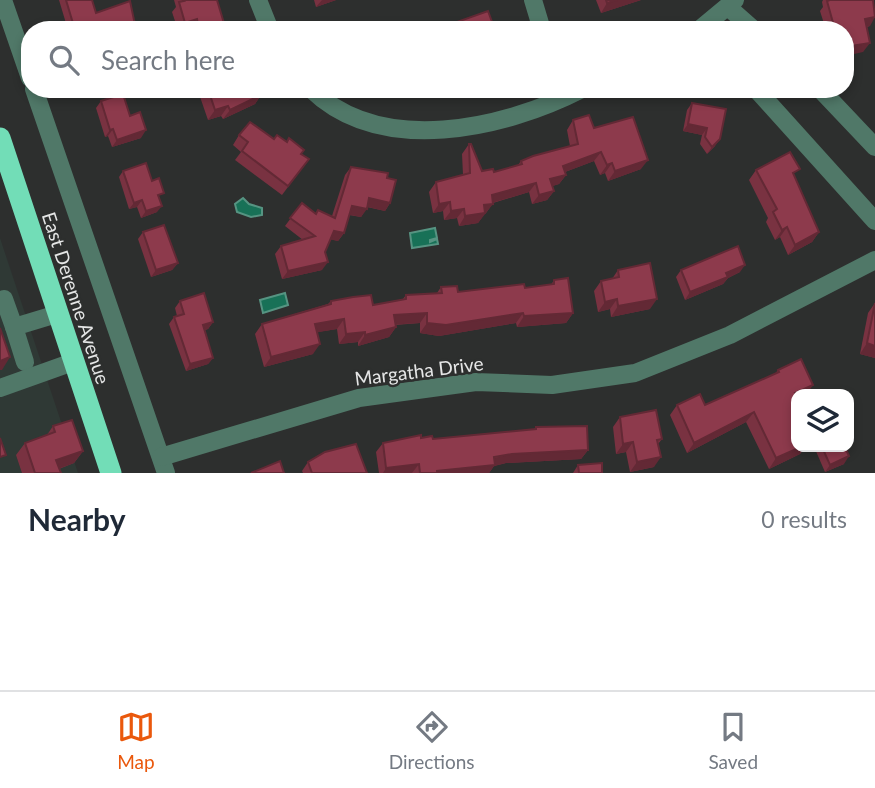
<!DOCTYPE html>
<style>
:root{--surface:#fff;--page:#f2f2f3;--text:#1f2937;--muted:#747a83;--line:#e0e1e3;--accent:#ea580c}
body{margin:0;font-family:Lato,sans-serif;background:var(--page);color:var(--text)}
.controls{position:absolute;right:21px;bottom:21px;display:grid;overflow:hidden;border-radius:14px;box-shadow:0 4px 10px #0003}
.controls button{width:63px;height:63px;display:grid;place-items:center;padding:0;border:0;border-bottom:2px solid var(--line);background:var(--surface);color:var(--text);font:35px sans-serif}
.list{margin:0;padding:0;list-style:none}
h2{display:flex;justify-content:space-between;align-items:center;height:91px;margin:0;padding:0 28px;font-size:30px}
h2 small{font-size:23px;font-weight:400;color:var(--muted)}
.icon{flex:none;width:38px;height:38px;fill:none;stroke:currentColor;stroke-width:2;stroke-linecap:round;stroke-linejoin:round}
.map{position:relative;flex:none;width:875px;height:473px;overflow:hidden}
.search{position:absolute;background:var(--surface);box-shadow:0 4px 10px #0003;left:21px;right:21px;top:21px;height:77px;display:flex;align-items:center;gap:18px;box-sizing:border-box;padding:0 24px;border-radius:28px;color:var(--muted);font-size:26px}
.sheet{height:217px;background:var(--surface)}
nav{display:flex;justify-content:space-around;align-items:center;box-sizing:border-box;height:98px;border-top:2px solid var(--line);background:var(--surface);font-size:19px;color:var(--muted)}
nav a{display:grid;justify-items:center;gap:4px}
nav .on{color:var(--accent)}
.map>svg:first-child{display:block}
</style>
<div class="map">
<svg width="875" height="473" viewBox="0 0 875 473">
<rect width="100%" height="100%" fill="#2d2f2e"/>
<!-- built -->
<polygon fill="#2f3935" points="0,238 78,473 0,473"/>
<!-- water -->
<g fill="#187157" stroke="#569482" stroke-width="2">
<polygon points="243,198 249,204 262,208 262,215 251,217 237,212 235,204"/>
<polygon points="435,228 437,238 430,240 430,242 437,239 438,244 412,248 410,233"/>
<polygon points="285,293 288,305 263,313 260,300"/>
</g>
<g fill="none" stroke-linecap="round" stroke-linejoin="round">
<!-- minor -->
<g stroke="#507868" stroke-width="18">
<polyline points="3,0 30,78"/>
<polyline points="258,0 270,30"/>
<polyline points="533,0 542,30"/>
<polyline points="728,7 754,30"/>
<polyline points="699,30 735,0"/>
<polyline points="34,89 166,473"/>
<path d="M311,89C381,157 504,129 582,89"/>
<polyline points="756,89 875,221"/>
<polyline points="820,89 875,147"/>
<polyline points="4,299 14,327"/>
<polyline points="25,362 14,327 57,314"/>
<polyline points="0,388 73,362"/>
<polyline points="161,457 359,398 476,382 552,385 635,373 730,335 875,260"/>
</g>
<!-- highway -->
<polyline stroke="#72ddb7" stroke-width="21" points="0,138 111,473"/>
</g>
<!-- wall -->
<g fill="#793241">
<polygon points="59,0 92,0 96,13 134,20 138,30 68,30"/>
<polygon points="174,0 217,0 226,30 190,30 190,28 186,30 178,30 172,12 176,7"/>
<polygon points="314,0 336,0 316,7"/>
<polygon points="596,0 641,0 601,13"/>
<polygon points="823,0 873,0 870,26 867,27 863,52 845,30 826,30 820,11 823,7 822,2"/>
<polygon points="454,23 495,30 449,30"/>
<polygon points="193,89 259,89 261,95 255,104 223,119 221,116 208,120 198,91 195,93"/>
<polygon points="398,89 411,89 407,94"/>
<polygon points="101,101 130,116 141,138 112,147 108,136 105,137 96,108"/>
<polygon points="692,103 726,109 715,146 707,154 700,144 702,135 683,131 687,110"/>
<polygon points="573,120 594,128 641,169 608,181 605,173 600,175 594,161 565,172 566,175 559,184 552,186 554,191 547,200 532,204 529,192 493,203 486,213 485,213 478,223 459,226 457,218 444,220 443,211 433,213 429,192 436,182 463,175 462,154 469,144 482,171 494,172 518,165 521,161 570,146 567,130"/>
<polygon points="239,135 274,139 309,159 282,195 235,160 241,152 233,145"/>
<polygon points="351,167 387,178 390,203 385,211 367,207 361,217 349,215 344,233 338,241 330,239 325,252 322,270 282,279 275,254 281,246 303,240 285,226 302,203 315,214 318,210 332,216 345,175"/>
<polygon points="756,170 795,177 819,232 812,242 788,255 780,237 775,240 766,222 768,218 749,180"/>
<polygon points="123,171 152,181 160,199 157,212 141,218 137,207 129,209 119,177"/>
<polygon points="143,232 178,263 172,270 151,277 138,239"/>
<polygon points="618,270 650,309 611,317 610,309 598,312 594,291 601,281 612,279"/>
<polygon points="681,270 740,272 728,278 723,284 685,300 676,277"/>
<polygon points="554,280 573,313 566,323 517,327 516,323 439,336 420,333 420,323 395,325 396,327 389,337 358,346 358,342 339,344 337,329 317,332 313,354 264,367 255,334 262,324 328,304 331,301 373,305 403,299 406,295 437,293 441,287 458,292 525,288 551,285"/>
<polygon points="180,301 213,322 208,329 205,330 213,358 208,364 186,371 169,324 174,317 177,316 175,308"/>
<polygon points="875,303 875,358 860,354 868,313"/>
<polygon points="778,370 813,385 806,394 796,394 796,447 805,447 800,454 769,469 746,422 687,453 670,415 677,405 705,405 775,374"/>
<polygon points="620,417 662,439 658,444 654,467 630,472 626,452 616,454 613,427"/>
<polygon points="53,426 83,451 74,463 59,469 61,473 22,473 16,455 25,443 47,435"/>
<polygon points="536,427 588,450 581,459 506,463 494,466 489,473 379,473 376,452 383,443 421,438 433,439 534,429"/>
<polygon points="817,447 845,447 844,464 825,472 815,449"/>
<polygon points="308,462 367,473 303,473 302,471"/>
<polygon points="578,465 602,473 573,473"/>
</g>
<!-- shaded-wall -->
<g fill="#632935">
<polygon points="322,0 336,0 316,7"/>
<polygon points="617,0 641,0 601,13 607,3"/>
<polygon points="875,17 870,26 858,28 865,19"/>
<polygon points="197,19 190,28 180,30 185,23"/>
<polygon points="870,43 863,52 845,56 845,47"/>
<polygon points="261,95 255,104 223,119 230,110"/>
<polygon points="228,106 221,116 208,120 215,110"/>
<polygon points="688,124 707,128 702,135 683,131"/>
<polygon points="113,129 108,136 105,137 110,130"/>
<polygon points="146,130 141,138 112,147 117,140"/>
<polygon points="720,139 715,146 707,154 712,147"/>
<polygon points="601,152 594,161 557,175 563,166"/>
<polygon points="648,160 641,169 608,181 615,171"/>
<polygon points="612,163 605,173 600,175 607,165"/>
<polygon points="566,175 559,184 544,189 550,179"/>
<polygon points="536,183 529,192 485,205 492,195"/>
<polygon points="554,191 547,200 532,204 539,195"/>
<polygon points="369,198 390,203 385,211 364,206"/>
<polygon points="142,200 137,207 129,209 134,203"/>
<polygon points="450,202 443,211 433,213 439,204"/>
<polygon points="493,204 478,223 459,226 465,216 484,205"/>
<polygon points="162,206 157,212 141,218 146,211"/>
<polygon points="352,206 367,209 361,217 346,214"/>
<polygon points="464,209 457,218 444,220 451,211"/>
<polygon points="787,227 780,237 775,240 782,230"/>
<polygon points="334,231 344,233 338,241 328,239"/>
<polygon points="819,232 812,242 788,255 795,245"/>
<polygon points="328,262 322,270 282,279 288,271"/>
<polygon points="178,263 172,270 151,277 156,270"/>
<polygon points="745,265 740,272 728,278 723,284 685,300 690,292 726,273"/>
<polygon points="617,299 610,309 598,312 605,302"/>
<polygon points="657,299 650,309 611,317 618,306"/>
<polygon points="427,313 420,323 387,325 394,315"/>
<polygon points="523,313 516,323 439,336 420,333 427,323"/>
<polygon points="573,313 566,323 517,327 524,316"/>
<polygon points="344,319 337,329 308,334 315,324"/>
<polygon points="213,322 208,329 198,332 203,325"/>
<polygon points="396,327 389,337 358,346 365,335"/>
<polygon points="365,332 358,342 339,344 346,334"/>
<polygon points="867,343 875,346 875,358 860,354"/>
<polygon points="320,344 313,354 264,367 271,357"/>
<polygon points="10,357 2,370 0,370 0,361"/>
<polygon points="213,358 208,364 186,371 190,364"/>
<polygon points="813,385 806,394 796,394 795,393"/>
<polygon points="754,412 746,422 687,453 694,443"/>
<polygon points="633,442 626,452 616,454 623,444"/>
<polygon points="801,447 805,447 800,454 769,469 776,458"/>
<polygon points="588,450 581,459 506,463 494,466 489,473 435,473 437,471 512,454"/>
<polygon points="83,451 74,463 47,473 56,460"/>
<polygon points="849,456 844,464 825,472 830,465"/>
<polygon points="661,457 654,467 630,472 637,462"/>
<polygon points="419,464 412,473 383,473 386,468"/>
</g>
<!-- building -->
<g fill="#8d3a4c" stroke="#632935" stroke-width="2">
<polygon points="66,0 92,0 96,13 130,1 134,20 138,30 75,30"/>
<polygon points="183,0 217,0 226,30 199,30 197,19 185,23 179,2 184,1"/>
<polygon points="606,0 617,0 607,3"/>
<polygon points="830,0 873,0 875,17 865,19 870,43 845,47 845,30 835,30 827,1"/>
<polygon points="488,11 495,30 457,30 454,23"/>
<polygon points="208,89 259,89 261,95 230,110 228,106 215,110"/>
<polygon points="123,94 130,116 140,112 146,130 117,140 113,129 110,130 101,101"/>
<polygon points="692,103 726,109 720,139 712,147 705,137 707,128 688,124"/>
<polygon points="589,115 594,128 633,117 648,160 615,171 612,163 607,165 601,152 563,166 566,175 550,179 554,191 539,195 536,183 492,195 493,204 484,205 485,213 465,216 464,209 451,211 450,202 439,204 436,182 470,173 469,144 471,144 482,171 493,169 494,172 522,164 521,161 533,156 578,144 573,120"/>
<polygon points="250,122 274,139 277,135 287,142 289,138 304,150 301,154 309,159 288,186 242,151 248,142 239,135"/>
<polygon points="790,152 800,169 793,173 819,232 795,245 787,227 782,230 773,212 777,209 756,170"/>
<polygon points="146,163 152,181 159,178 164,193 158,195 162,206 146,211 142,200 134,203 123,171"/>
<polygon points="351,167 388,173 387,178 396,180 390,203 369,198 367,209 352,206 344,233 334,231 325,252 328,262 288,271 281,246 315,236 290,218 302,203 316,214 318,210 335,218"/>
<polygon points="164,225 178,263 156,270 143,232"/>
<polygon points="738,246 745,265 726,273 728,277 690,292 681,270"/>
<polygon points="650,263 657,299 618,306 617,299 605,302 601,281 619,277 618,270"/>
<polygon points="568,278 573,313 524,316 523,313 446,325 427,323 427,313 394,315 396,327 365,335 365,332 346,334 344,319 315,324 320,344 271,357 262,324 331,304 331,301 353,297 371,295 373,305 406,299 406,295 442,293 441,287 457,286 458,292 524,284 525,288 554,284 554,280"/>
<polygon points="204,293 213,322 203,325 213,358 190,364 174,317 184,314 180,301"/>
<polygon points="875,303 875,346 867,343"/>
<polygon points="0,328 10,357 0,361"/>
<polygon points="801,359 813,385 795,393 796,395 796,416 795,417 796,420 796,447 801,447 776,458 754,412 694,443 677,405 700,394 705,405 779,372 778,370"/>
<polygon points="656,410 662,439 657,440 661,457 637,462 633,442 623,444 620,417"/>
<polygon points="72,420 83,451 56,460 61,473 35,473 25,443 55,432 53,426"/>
<polygon points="587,426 588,450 512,454 494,457 495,465 437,471 437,473 420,473 419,464 386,468 383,443 421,435 421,438 432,436 433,439 536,429 536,427"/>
<polygon points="0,438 6,455 0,457"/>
<polygon points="356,444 367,473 312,473 308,462 325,452"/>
<polygon points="822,447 845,447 849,456 830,465"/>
<polygon points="280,461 284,473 251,473"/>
<polygon points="602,463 602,473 579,473 578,465"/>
</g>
<g text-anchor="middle" stroke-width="5" stroke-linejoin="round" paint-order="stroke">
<!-- street labels -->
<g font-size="19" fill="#e5e6e6" stroke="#2d2f2e">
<text transform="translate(76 298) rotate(72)" y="7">East Derenne Avenue</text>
<text transform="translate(419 371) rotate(-7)" y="7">Margatha Drive</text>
</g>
</g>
</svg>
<div class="controls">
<button><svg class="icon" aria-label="layers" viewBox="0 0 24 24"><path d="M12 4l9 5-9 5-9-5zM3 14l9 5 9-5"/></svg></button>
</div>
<div class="search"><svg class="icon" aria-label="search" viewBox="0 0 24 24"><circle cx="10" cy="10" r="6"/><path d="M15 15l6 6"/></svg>Search here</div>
</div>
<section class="sheet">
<h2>Nearby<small>0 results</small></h2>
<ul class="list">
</ul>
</section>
<nav>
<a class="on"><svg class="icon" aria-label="map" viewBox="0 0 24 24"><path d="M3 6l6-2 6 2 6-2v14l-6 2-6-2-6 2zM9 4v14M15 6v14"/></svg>Map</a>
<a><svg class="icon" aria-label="directions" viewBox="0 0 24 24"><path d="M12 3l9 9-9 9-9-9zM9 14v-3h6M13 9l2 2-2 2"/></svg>Directions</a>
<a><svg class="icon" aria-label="saved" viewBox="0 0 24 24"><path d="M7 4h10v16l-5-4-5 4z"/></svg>Saved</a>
</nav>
